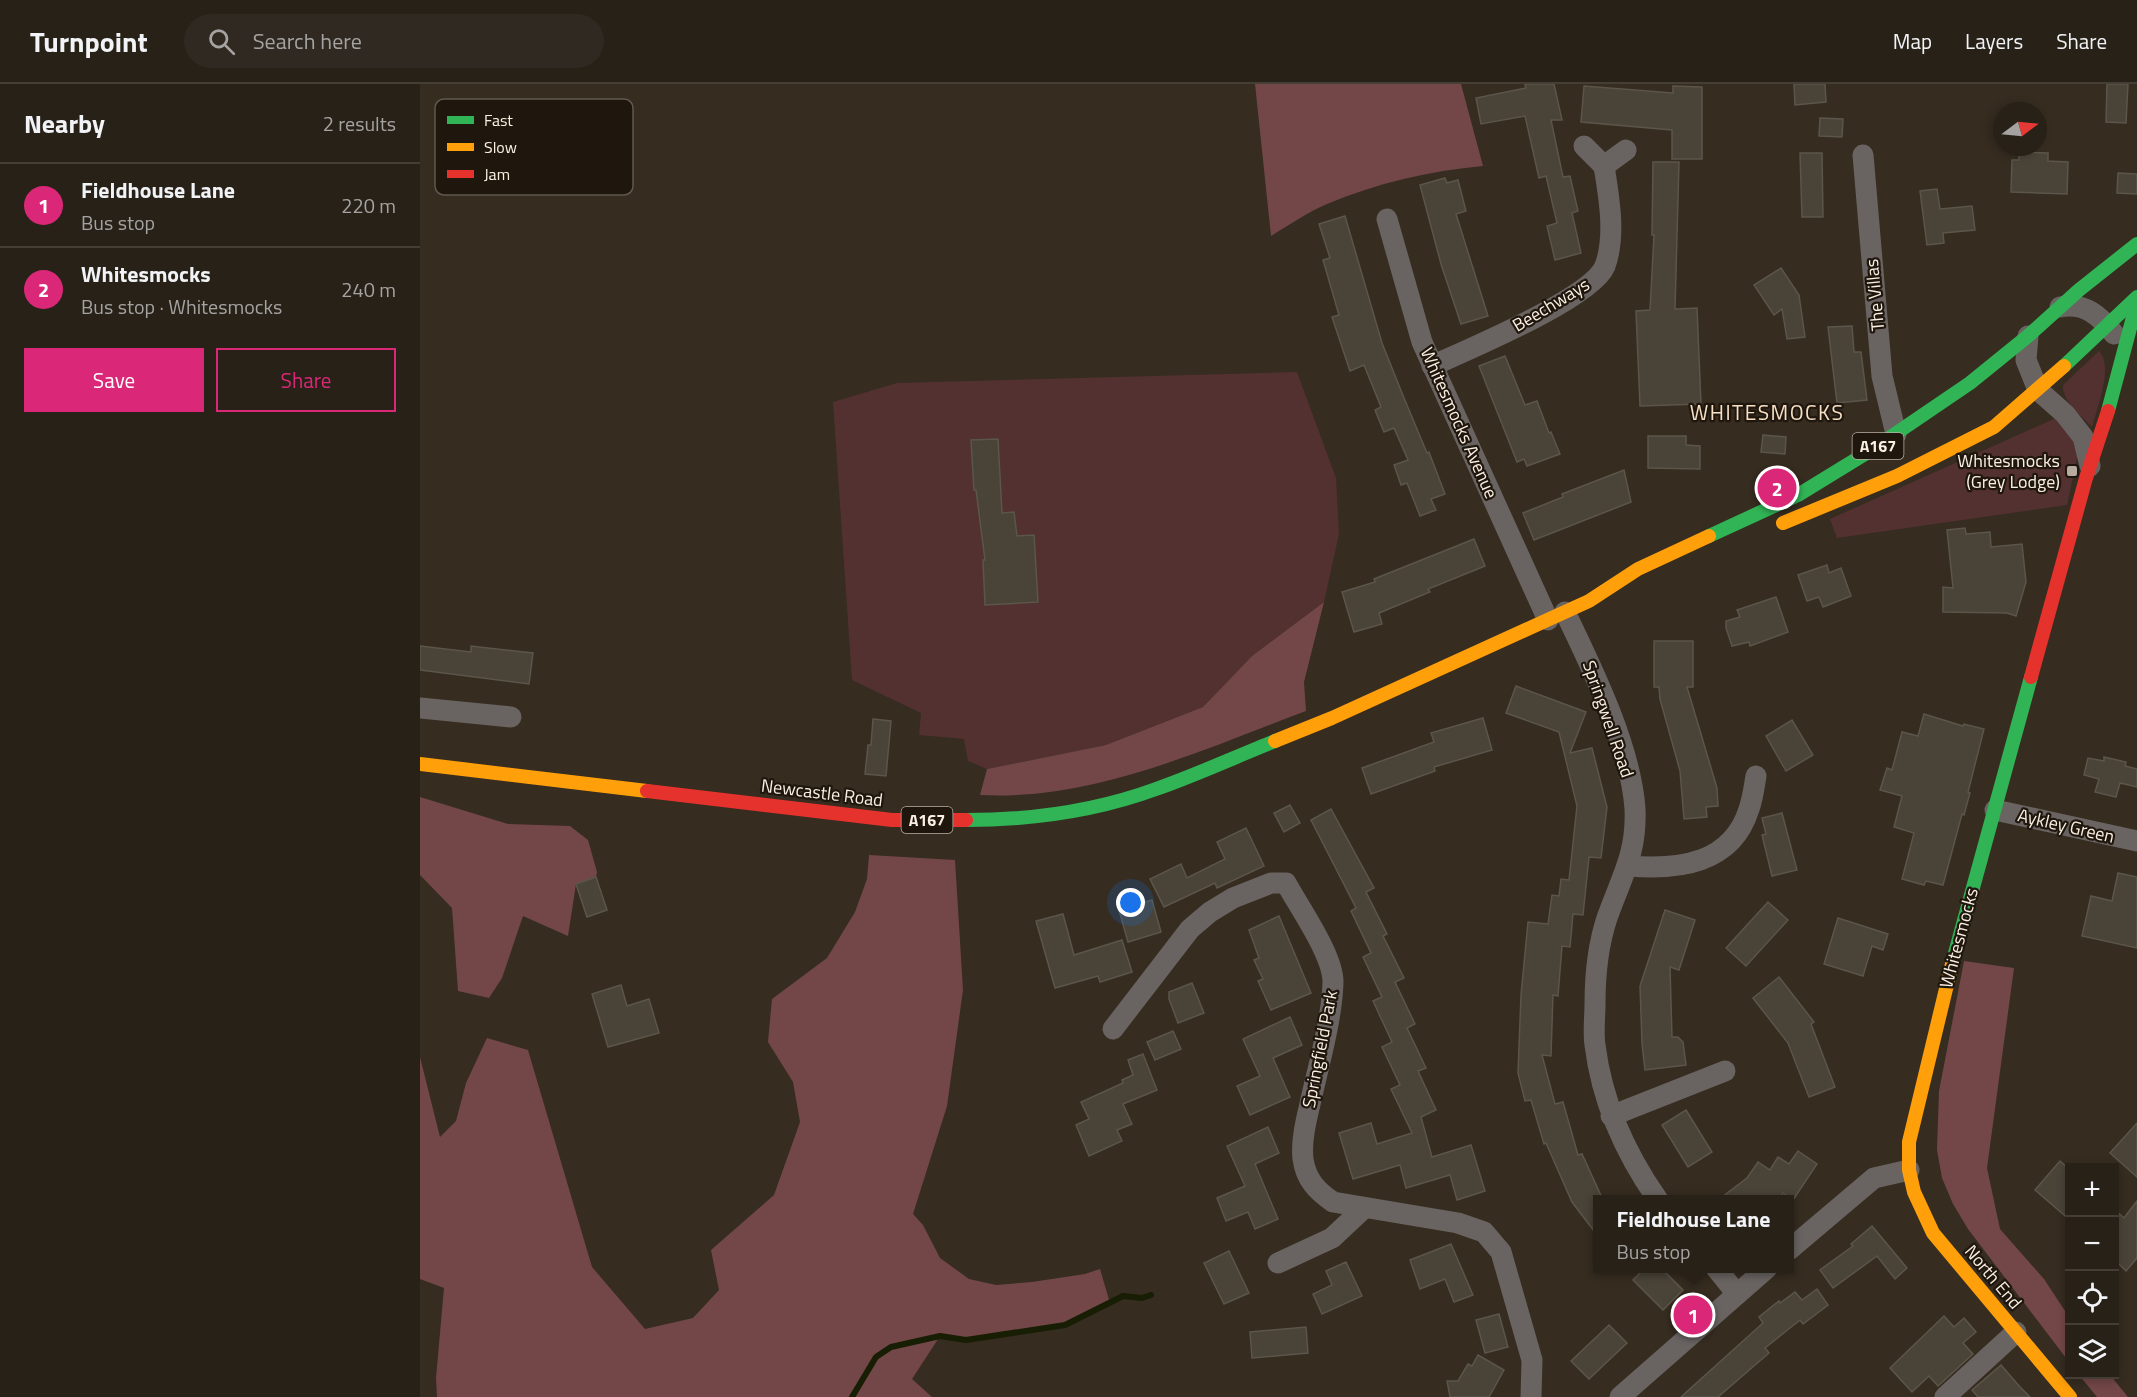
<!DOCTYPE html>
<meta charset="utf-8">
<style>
:root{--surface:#282118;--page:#302921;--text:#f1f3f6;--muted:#a5a3a2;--line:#443e37;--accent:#db2777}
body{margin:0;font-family:"Titillium Web",sans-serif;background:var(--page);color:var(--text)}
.controls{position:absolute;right:18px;bottom:18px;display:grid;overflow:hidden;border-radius:0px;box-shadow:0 3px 9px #0003}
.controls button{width:54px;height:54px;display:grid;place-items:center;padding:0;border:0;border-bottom:2px solid var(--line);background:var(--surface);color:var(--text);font:30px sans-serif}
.compass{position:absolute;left:1573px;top:18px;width:54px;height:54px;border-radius:50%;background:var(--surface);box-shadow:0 3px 9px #0003;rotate:74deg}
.you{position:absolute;left:711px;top:819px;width:21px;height:21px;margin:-15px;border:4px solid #fff;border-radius:50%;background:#1a73e8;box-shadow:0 0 0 9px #1a73e833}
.badge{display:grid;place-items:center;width:39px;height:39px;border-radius:50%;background:var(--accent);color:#fff;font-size:20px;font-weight:700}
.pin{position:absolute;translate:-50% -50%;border:3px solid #fff;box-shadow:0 2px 6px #0006}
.popup{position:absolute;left:1173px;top:1111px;width:201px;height:78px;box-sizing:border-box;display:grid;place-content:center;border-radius:0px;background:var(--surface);filter:drop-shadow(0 2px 4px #0005);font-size:20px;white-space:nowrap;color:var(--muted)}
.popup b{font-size:22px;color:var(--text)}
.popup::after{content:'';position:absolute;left:50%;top:100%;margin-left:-12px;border:12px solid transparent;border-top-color:var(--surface)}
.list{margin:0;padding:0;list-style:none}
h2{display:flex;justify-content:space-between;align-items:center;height:78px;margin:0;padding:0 24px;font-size:26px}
h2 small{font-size:20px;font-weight:400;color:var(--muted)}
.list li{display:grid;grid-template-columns:39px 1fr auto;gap:18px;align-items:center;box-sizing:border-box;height:84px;padding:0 24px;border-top:2px solid var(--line)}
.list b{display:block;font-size:22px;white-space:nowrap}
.list p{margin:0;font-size:20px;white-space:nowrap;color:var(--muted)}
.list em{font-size:20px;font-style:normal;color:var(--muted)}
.actions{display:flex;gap:12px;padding:18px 24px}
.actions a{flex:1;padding:14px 0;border:2px solid var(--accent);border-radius:0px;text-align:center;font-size:21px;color:var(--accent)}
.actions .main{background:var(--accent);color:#fff}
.icon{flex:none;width:33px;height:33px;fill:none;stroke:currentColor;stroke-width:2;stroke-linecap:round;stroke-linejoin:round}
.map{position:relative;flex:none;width:1717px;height:1313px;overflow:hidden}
header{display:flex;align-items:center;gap:36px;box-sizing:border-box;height:84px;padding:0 30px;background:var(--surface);border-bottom:2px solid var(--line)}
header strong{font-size:28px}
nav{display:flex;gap:33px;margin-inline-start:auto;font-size:21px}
.search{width:420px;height:54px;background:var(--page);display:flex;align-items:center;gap:15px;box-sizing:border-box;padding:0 21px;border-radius:33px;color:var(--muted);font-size:22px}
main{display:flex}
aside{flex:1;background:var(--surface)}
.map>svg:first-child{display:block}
</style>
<header>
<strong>Turnpoint</strong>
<div class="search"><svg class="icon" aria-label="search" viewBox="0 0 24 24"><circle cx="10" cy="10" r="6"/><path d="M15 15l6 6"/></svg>Search here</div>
<nav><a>Map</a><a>Layers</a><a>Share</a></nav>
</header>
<main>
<aside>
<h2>Nearby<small>2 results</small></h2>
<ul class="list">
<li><span class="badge">1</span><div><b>Fieldhouse Lane</b><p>Bus stop</p></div><em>220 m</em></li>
<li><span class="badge">2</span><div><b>Whitesmocks</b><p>Bus stop · Whitesmocks</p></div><em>240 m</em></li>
</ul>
<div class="actions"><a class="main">Save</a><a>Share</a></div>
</aside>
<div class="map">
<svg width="1717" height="1313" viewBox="0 0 1717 1313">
<rect width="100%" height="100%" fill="#362c20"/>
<!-- green -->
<g fill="#533130">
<path d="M1679,267C1694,282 1677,324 1672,343C1661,331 1642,317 1643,301Z"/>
<polygon points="877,288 916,394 919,450 904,518 832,572 783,623 686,661 567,685 548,677 544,655 499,651 501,629 432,596 413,318 477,299"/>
<polygon points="1636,334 1648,343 1658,369 1647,421 1417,454 1410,435"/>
</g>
<!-- forest -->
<g fill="#734748">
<path d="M835,0H1041L1063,82C1009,87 957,99 907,120C888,128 869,141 851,152Z"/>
<path d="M904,518L884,598L886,627C781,666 674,717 560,711L567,685L686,661L783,623L832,572Z"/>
<polygon points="0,713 88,740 150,742 168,756 177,788 176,793 156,800 148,852 103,832 82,894 69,914 38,907 32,824 0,791"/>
<polygon points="449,771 535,776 543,906 527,1022 493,1130 503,1141 520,1174 549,1195 576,1201 612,1198 665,1190 680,1185 690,1219 645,1241 546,1256 520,1252 492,1295 512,1313 17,1313 16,1294 24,1204 0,1195 0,973 20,1053 36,1037 46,999 67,954 108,966 172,1183 225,1245 273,1234 299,1206 291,1166 354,1111 380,1038 373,998 348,958 352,915 407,874 435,828 447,795"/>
<polygon points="1544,877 1594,884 1567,1084 1580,1145 1624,1195 1649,1233 1649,1278 1548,1145 1533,1120 1522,1094 1517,1066 1519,1007"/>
<polygon points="1659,1291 1690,1291 1708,1313 1677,1313"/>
</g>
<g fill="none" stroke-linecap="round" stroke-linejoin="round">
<!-- stream -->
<polyline stroke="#171e03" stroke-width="6" points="432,1313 456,1273 471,1263 520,1252 546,1256 645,1241 703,1212 722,1214 731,1211"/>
</g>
<!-- building -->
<g fill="#494338" stroke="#5b554a" stroke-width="1.5">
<polygon points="1105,0 1134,0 1142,36 1131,36 1143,93 1150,92 1158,127 1152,129 1161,169 1135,176 1127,142 1137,139 1126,92 1119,94 1105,32 1061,40 1056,14 1106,4"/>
<polygon points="1374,0 1405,0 1406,18 1375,21"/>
<polygon points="1687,0 1708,0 1706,39 1686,38"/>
<polygon points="1164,2 1253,9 1253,2 1282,3 1282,75 1252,75 1252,46 1161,38"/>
<polygon points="1400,34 1423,35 1422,53 1399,52"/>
<polygon points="1599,68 1628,69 1628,77 1648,78 1647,110 1591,108 1592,76 1599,76"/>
<polygon points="1380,69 1402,69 1403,133 1382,133"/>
<polygon points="1233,78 1259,78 1255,225 1277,224 1281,320 1220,322 1216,227 1230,226 1234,151 1232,151"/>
<polygon points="1698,89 1717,90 1717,110 1697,109"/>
<polygon points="1025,94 1027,99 1038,96 1046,127 1036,130 1068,232 1041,240 1021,180 1000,101"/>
<polygon points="1517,105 1520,125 1552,122 1555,146 1523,149 1524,159 1507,161 1500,107"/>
<polygon points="925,132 962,259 984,314 1007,369 1009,368 1025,410 1011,415 1016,426 1000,432 987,399 981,401 974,381 988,376 974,344 964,348 955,326 961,323 944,281 930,287 912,233 919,231 903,176 910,174 899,140"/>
<polygon points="1361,184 1379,211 1385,253 1367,255 1362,225 1354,231 1334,201"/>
<polygon points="1432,242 1434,268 1441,268 1447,316 1417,319 1408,243"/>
<polygon points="1085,272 1105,321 1117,317 1129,349 1131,348 1140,370 1107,382 1104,375 1097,378 1059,282"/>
<polygon points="1343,351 1366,353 1365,370 1341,368"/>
<polygon points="1228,352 1266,352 1266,361 1280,362 1280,385 1228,384"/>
<polygon points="578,355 582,429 594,428 597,452 614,451 618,518 565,521 563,476 565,476 556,406 554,406 551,356"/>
<polygon points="1204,386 1211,418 1114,456 1103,429 1143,413 1142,410"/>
<polygon points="1545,444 1546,450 1570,448 1571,463 1602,460 1606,498 1596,532 1587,529 1523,528 1523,503 1533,504 1527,446"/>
<polygon points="1054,455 1065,482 1008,505 1010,508 959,529 962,540 934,548 922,508 955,498 954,495"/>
<polygon points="1407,481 1409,489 1421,484 1431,512 1403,523 1399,513 1387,517 1378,491"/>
<polygon points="1356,513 1368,548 1330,562 1329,558 1312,562 1306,544 1306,537 1320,533 1317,526"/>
<polygon points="1234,557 1273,557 1273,603 1267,603 1297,704 1298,722 1286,723 1287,733 1264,735 1260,687 1240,615 1239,603 1234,603"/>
<polygon points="0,562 51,568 51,562 113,569 109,600 0,586"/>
<polygon points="1096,602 1166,628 1150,669 1172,664 1187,723 1181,774 1169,773 1163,831 1153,830 1150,863 1142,862 1138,912 1133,911 1131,972 1122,971 1135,1020 1143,1018 1158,1071 1162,1070 1183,1116 1177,1116 1177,1151 1152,1118 1126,1059 1124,1060 1111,1016 1105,1017 1098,989 1101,911 1108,838 1128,840 1132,811 1139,812 1141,795 1149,796 1157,722 1139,648 1086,629"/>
<polygon points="1504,630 1543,642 1544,640 1564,645 1548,708 1550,709 1544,731 1542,730 1523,801 1506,797 1504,801 1482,795 1494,749 1474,743 1482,712 1460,706 1467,684 1472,686 1482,648 1498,652"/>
<polygon points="1063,634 1072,666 1014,683 1015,687 951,710 942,684 1014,658 1011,649"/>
<polygon points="453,635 471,637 466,692 445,690 448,661 451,661"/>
<polygon points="1372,636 1393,671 1366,687 1346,652"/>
<polygon points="1684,673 1706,678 1705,682 1717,685 1717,703 1700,699 1696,713 1675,708 1679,695 1664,691 1668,674 1684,677"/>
<polygon points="870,721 880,739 864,748 854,729"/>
<polygon points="911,725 954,804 946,808 967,850 963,852 984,894 975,898 995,940 987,944 1006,984 998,987 1016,1026 1001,1033 1012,1073 1051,1061 1065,1107 1037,1116 1030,1091 986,1104 980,1081 933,1095 919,1049 951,1039 957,1060 992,1049 971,1005 980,1001 962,963 972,958 953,917 962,913 943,873 951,869 931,827 936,824 891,736"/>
<polygon points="1362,729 1377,786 1352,792 1342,751 1346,750 1342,734"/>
<polygon points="826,744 844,782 797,804 795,799 744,823 730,795 761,780 767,794 805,775 797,758"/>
<polygon points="1698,789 1717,793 1717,864 1662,852 1671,812 1692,817"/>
<polygon points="176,793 187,826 167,833 156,800"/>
<polygon points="732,816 741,848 708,858 699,826"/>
<polygon points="1348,818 1368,836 1326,882 1306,864"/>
<polygon points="1245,826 1275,836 1259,886 1250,883 1252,953 1258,953 1263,958 1266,981 1225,986 1222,960 1220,902"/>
<polygon points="643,830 654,871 702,856 712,888 680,898 678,892 635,904 616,837"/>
<polygon points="859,832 891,909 851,926 838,897 843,895 834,876 839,874 829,846"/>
<polygon points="1418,834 1468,850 1463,866 1452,862 1443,892 1404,880"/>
<polygon points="1359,893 1394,938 1391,940 1415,1003 1389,1013 1368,959 1333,914"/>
<polygon points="772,899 784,929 758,939 749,915 749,908"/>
<polygon points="201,901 207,922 229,915 239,949 188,963 172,910"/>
<polygon points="870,933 882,961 853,974 870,1013 830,1031 817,1002 840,992 823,955"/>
<polygon points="753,947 761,965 735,976 727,958"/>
<polygon points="723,970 737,1006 703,1020 712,1040 697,1046 702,1057 669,1072 656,1041 669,1035 661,1018 703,999 702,996 713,991 708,976"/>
<polygon points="1266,1026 1292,1068 1268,1083 1242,1041"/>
<polygon points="1717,1039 1717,1093 1690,1069"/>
<polygon points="848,1043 859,1069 835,1080 858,1135 835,1145 828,1128 806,1137 797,1114 825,1102 807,1062"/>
<polygon points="1378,1067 1397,1080 1373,1116 1363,1109 1359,1116 1298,1116 1327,1094 1338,1078 1350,1086 1358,1073 1369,1080"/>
<polygon points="1640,1077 1650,1086 1650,1136 1615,1106"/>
<polygon points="1717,1117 1717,1174 1706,1187 1695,1176 1695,1126 1704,1134"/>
<polygon points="1452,1142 1487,1184 1475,1195 1457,1172 1413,1204 1400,1186 1433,1162 1431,1160"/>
<polygon points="1031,1160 1053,1211 1034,1218 1025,1195 1000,1205 990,1176"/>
<polygon points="809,1167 829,1209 804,1220 784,1179"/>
<polygon points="926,1178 942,1212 902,1230 893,1210 912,1201 906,1187"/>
<polygon points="1224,1185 1242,1185 1263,1206 1243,1226 1213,1196"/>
<polygon points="1397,1205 1408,1221 1383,1240 1380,1236 1345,1264 1349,1269 1298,1313 1261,1313 1343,1239 1339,1233 1359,1217 1360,1219 1375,1208 1382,1216"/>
<polygon points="1079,1230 1088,1263 1065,1269 1056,1236"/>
<polygon points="1524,1232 1534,1243 1544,1234 1556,1248 1543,1259 1553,1270 1518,1302 1509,1292 1492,1308 1470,1284"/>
<polygon points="1189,1241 1207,1259 1169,1295 1151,1277"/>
<polygon points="886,1243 888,1269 832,1274 830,1248"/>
<polygon points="1058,1271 1084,1286 1069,1313 1030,1313 1027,1297 1038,1297 1048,1280 1052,1282"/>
<polygon points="1581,1281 1600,1303 1610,1313 1558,1313 1552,1306"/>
</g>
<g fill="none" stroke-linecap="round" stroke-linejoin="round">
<!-- street -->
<g stroke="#696461" stroke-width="21">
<polyline points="1164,62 1184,82"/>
<polyline points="1443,71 1462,292 1476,350"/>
<polyline points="967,135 1002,258 1128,536"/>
<path d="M1640,223C1665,218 1680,232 1694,250"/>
<polyline points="1608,252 1606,276 1618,306 1645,330 1663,353 1670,382"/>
<path d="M1012,282C1047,266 1172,214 1185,182C1196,152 1189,113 1184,82L1206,66"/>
<path d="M1145,528C1172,584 1211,663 1215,725C1217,770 1201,794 1187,834C1178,861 1175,892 1175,920C1175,933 1173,948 1175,961C1182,1018 1205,1069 1238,1116"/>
<polyline points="0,624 91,633"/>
<polyline points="1575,726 1717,757"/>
<path d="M1209,782C1259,786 1312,780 1329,725C1333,714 1334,703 1336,692"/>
<path d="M693,945L770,845L790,828L813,814L851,799H866C879,823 913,871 913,898C912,936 898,983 890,1020C886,1037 881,1057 883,1075C886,1096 897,1107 913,1118L1038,1139L1064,1148L1081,1168L1112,1276L1111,1313"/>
<polyline points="1191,1032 1305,987"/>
<polyline points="1369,1166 1454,1094 1489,1086"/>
<polyline points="858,1179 912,1154 943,1125"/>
<polyline points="1296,1184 1317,1210"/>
<polyline points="1200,1313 1347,1184"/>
<polyline points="1525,1313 1596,1248"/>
</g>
<!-- fast -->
<g stroke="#30b455" stroke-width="14">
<polyline points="1644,282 1717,213"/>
<polyline points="1688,327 1717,218"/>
<polyline points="1289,452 1378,411 1453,365 1550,299 1608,252 1659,206 1717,160"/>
<path d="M546,736C609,736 676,727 736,705C776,691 815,673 855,657"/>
<polyline points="1532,880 1611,593"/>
</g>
<!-- slow -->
<g stroke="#ff9f0a" stroke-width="14">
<polyline points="1363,439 1477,392 1574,343 1644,282"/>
<polyline points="855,657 912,634 1169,517 1218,485 1289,452"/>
<polyline points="0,680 227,707"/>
<polyline points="1532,880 1489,1058 1489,1086 1494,1108 1513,1149 1650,1313"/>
</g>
<!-- jam -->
<g stroke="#e5322d" stroke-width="14">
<polyline points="1611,593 1666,394 1688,327"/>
<polyline points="227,707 472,736 546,736"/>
</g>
</g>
<!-- markers -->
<rect fill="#b6ab9e" stroke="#1f170e" stroke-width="2" x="1646" y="381" width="12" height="12" rx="3"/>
<g text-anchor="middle" stroke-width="4.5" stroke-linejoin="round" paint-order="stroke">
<!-- shield labels -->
<g fill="#1f170e" stroke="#b9aea2" stroke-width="1.5">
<rect x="1432.5" y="349" width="51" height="26" rx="4.5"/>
<rect x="481.5" y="723" width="51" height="26" rx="4.5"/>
</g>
<g font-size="16" font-weight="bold" fill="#fbefe2">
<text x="1458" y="368">A167</text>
<text x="507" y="742">A167</text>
</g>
<!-- street labels -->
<g font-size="18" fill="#fbefe2" stroke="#1f170e">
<text transform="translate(1455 211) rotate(-95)" y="6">The Villas</text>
<text transform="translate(1131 221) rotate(-31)" y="6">Beechways</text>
<text transform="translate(1039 339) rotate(66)" y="6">Whitesmocks Avenue</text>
<text transform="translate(1188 635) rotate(71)" y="6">Springwell Road</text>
<text transform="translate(402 709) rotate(7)" y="6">Newcastle Road</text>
<text transform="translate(1646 742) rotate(13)" y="6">Aykley Green</text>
<text transform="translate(1539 854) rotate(-75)" y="6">Whitesmocks</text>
<text transform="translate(900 965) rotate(-79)" y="6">Springfield Park</text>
<text transform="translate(1573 1193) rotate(50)" y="6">North End</text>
</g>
<!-- poi labels -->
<g font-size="18" fill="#fbefe2" stroke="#1f170e" text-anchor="end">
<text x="1640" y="383">Whitesmocks<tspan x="1640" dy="21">(Grey Lodge)</tspan></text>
</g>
<!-- quarter labels -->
<g font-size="21" letter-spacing="1.5" fill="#f7dfc4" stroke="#1f170e">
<text x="1347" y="336">WHITESMOCKS</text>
</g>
</g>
<!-- legend -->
<rect x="15" y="15" width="198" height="96" rx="9" fill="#1f170e" stroke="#61584e" stroke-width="1.5"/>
<rect x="27" y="32" width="27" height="8" fill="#30b455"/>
<rect x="27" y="59" width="27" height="8" fill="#ff9f0a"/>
<rect x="27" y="86" width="27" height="8" fill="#e5322d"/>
<g font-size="16" fill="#fbefe2">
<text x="64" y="42">Fast</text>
<text x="64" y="69">Slow</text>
<text x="64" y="96">Jam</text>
</g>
</svg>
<div class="controls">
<button>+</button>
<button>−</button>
<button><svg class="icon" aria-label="locate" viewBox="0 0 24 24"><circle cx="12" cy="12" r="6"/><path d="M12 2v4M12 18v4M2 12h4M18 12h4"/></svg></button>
<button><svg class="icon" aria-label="layers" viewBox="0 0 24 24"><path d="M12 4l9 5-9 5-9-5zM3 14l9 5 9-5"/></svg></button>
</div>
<svg class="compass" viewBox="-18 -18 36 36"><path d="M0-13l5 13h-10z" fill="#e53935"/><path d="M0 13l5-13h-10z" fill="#a5a3a2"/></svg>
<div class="you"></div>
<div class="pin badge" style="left:1273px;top:1231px">1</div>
<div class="popup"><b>Fieldhouse Lane</b>Bus stop</div>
<div class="pin badge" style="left:1357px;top:404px">2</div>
</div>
</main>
